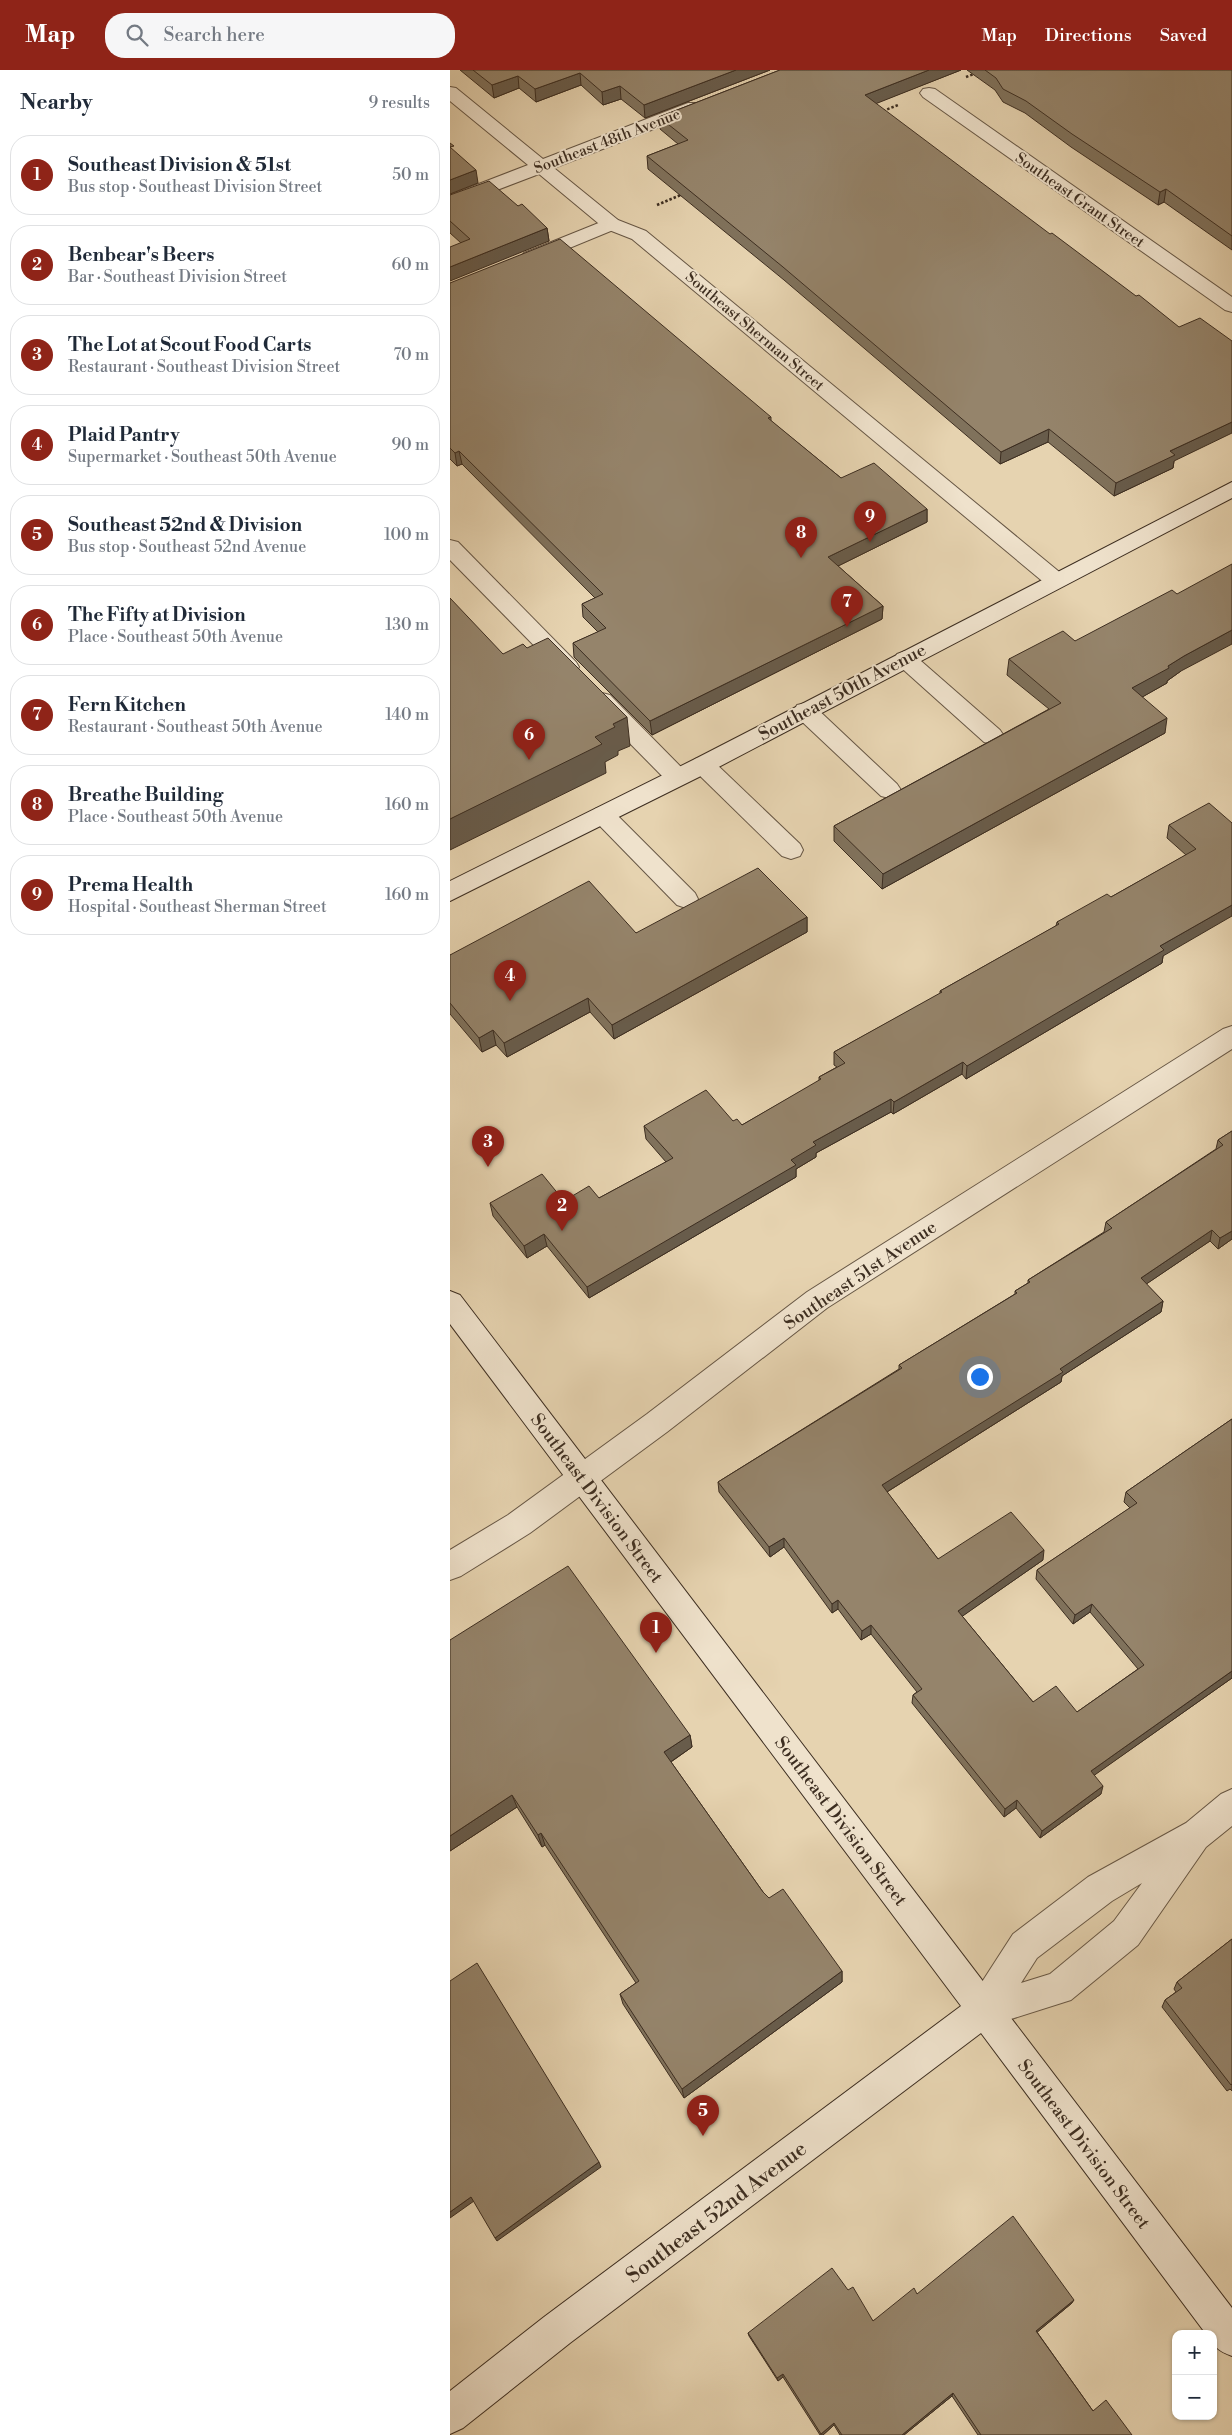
<!DOCTYPE html>
<meta charset="utf-8">
<style>
:root{--surface:#fff;--page:#f6f6f7;--text:#1f2937;--muted:#747a83;--line:#e0e1e3;--accent:#8f2418}
body{margin:0;font-family:"Libre Bodoni",serif;background:var(--page);color:var(--text)}
.controls{position:absolute;right:15px;bottom:15px;display:grid;overflow:hidden;border-radius:10px;box-shadow:0 1px 4px #0004}
.controls button{width:45px;height:45px;display:grid;place-items:center;padding:0;border:0;border-bottom:1px solid var(--line);background:var(--surface);color:var(--text);font:25px sans-serif}
.you{position:absolute;left:529px;top:1306px;width:18px;height:18px;margin:-12px;border:4px solid #fff;border-radius:50%;background:#1a73e8;box-shadow:0 0 0 8px #1a73e833}
.badge{display:grid;place-items:center;width:32px;height:32px;border-radius:50%;background:var(--accent);color:#fff;font-size:16px;font-weight:700}
.pin{position:absolute;translate:-50% -41px;filter:drop-shadow(0 1px 2px #0008)}
.pin::after{content:'';position:absolute;top:26px;width:18px;height:15px;background:inherit;clip-path:polygon(0 0,100% 0,50% 100%)}
.list{margin:0;padding:0;list-style:none}
h2{display:flex;justify-content:space-between;align-items:center;height:65px;margin:0;padding:0 20px;font-size:21px}
h2 small{font-size:16px;font-weight:400;color:var(--muted)}
.list li{display:grid;grid-template-columns:32px 1fr auto;gap:15px;align-items:center;box-sizing:border-box;height:80px;margin:0 10px 10px;padding:0 10px;border:1px solid var(--line);border-radius:20px}
.list b{display:block;font-size:19px;white-space:nowrap}
.list p{margin:0;font-size:16px;white-space:nowrap;color:var(--muted)}
.list em{font-size:16px;font-style:normal;color:var(--muted)}
.icon{flex:none;width:28px;height:28px;fill:none;stroke:currentColor;stroke-width:2;stroke-linecap:round;stroke-linejoin:round}
.map{position:relative;flex:none;width:782px;height:2365px;overflow:hidden}
header{display:flex;align-items:center;gap:30px;box-sizing:border-box;height:70px;padding:0 25px;background:var(--accent);color:#fff}
header strong{font-size:24px}
nav{display:flex;gap:28px;margin-inline-start:auto;font-size:18px}
.search{width:350px;height:45px;background:var(--page);display:flex;align-items:center;gap:12px;box-sizing:border-box;padding:0 18px;border-radius:20px;color:var(--muted);font-size:19px}
main{display:flex}
aside{flex:1;background:var(--surface)}
.map>svg:first-child{display:block}
</style>
<header>
<strong>Map</strong>
<div class="search"><svg class="icon" aria-label="search" viewBox="0 0 24 24"><circle cx="10" cy="10" r="6"/><path d="M15 15l6 6"/></svg>Search here</div>
<nav><a>Map</a><a>Directions</a><a>Saved</a></nav>
</header>
<main>
<aside>
<h2>Nearby<small>9 results</small></h2>
<ul class="list">
<li><span class="badge">1</span><div><b>Southeast Division &amp; 51st</b><p>Bus stop · Southeast Division Street</p></div><em>50 m</em></li>
<li><span class="badge">2</span><div><b>Benbear's Beers</b><p>Bar · Southeast Division Street</p></div><em>60 m</em></li>
<li><span class="badge">3</span><div><b>The Lot at Scout Food Carts</b><p>Restaurant · Southeast Division Street</p></div><em>70 m</em></li>
<li><span class="badge">4</span><div><b>Plaid Pantry</b><p>Supermarket · Southeast 50th Avenue</p></div><em>90 m</em></li>
<li><span class="badge">5</span><div><b>Southeast 52nd &amp; Division</b><p>Bus stop · Southeast 52nd Avenue</p></div><em>100 m</em></li>
<li><span class="badge">6</span><div><b>The Fifty at Division</b><p>Place · Southeast 50th Avenue</p></div><em>130 m</em></li>
<li><span class="badge">7</span><div><b>Fern Kitchen</b><p>Restaurant · Southeast 50th Avenue</p></div><em>140 m</em></li>
<li><span class="badge">8</span><div><b>Breathe Building</b><p>Place · Southeast 50th Avenue</p></div><em>160 m</em></li>
<li><span class="badge">9</span><div><b>Prema Health</b><p>Hospital · Southeast Sherman Street</p></div><em>160 m</em></li>
</ul>
</aside>
<div class="map">
<svg width="782" height="2365" viewBox="0 0 782 2365">
<rect width="100%" height="100%" fill="#e6d3b0"/>
<filter id="stains"><feTurbulence type="fractalNoise" baseFrequency=".004" numOctaves="4"/><feColorMatrix values="0 0 0 0 .2 0 0 0 0 .09 0 0 0 0 .02 0 0 0 .5 -.17"/></filter>
<radialGradient id="worn" r=".72"><stop offset=".6" stop-color="#630" stop-opacity="0"/><stop offset="1" stop-color="#630" stop-opacity=".3"/></radialGradient>
<g fill="none" stroke-linecap="round" stroke-linejoin="round">
<!-- lane casing -->
<g stroke="#675745" stroke-width="2">
<g id="lane">
<polygon points="161,148 168,150 170,154 168,158 88,191 74,191 71,187 74,183"/>
<polygon points="455,581 463,584 550,660 554,666 550,672 542,674 534,672 447,594 444,589 447,584"/>
<polygon points="355,633 363,635 447,714 451,720 447,726 439,728 431,726 347,647 344,641 347,635"/>
<polygon points="253,687 261,689 350,774 353,780 350,786 341,789 332,786 245,701 241,695 245,689"/>
<polygon points="153,736 161,739 245,823 248,829 245,835 236,838 227,835 145,751 141,745 145,739"/>
</g>
</g>
<!-- street casing -->
<g stroke="#675745" stroke-width="2">
<g id="street">
<polygon points="0,17 6,18 93,89 238,33 250,33 253,37 250,41 104,98 168,150 196,161 613,505 616,510 613,515 605,517 597,515 182,169 154,158 89,104 0,138 0,125 78,95 0,31"/>
<polygon points="479,18 485,19 782,227 782,242 775,240 473,27 470,23 473,19"/>
<polygon points="0,470 8,472 126,592 129,597 126,602 118,605 110,602 0,490"/>
<polygon points="152,623 160,625 235,701 239,707 235,713 227,715 219,713 144,637 141,631 144,625"/>
<polygon points="782,956 782,979 377,1238 217,1362 80,1463 11,1506 0,1510 0,1480 58,1445 197,1344 357,1222 773,959"/>
<path d="M782,1719V1756L756,1777L688,1875L621,1930L533,1958L521,1953L516,1941L521,1929L563,1864L638,1807L736,1753L771,1724ZM692,1813L664,1851L600,1904L571,1913L587,1888L662,1831Z"/>
</g>
</g>
<!-- secondary casing -->
<g stroke="#3d2e21" stroke-width="2">
<g id="secondary">
<polygon points="782,412 782,428 261,701 0,831 0,811 245,689"/>
<path d="M0,1221L10,1225L782,2238V2286C769,2281 763,2278 763,2264H756L531,1963L120,2273L13,2358L0,2364V2321L94,2247L511,1936L0,1254Z"/>
</g>
</g>
<!-- path -->
<g stroke="#3d2e21" stroke-width="2.5" stroke-dasharray="2.5 2" stroke-linecap="butt">
<polyline points="516,7 534,0"/>
<polyline points="433,41 448,35"/>
<polyline points="207,135 233,124"/>
</g>
<!-- lane -->
<use href="#lane" fill="#efe2cc" fill-rule="evenodd"/>
<!-- street -->
<use href="#street" fill="#efe2cc" fill-rule="evenodd"/>
<!-- secondary -->
<use href="#secondary" fill="#efe2cc" fill-rule="evenodd"/>
</g>
<!-- wall -->
<g fill="#80725c" stroke="#3d2e21">
<polygon points="10,0 320,0 195,48 171,29 153,35 131,15 86,32 69,18 44,28"/>
<polygon points="330,0 511,0 426,33 724,391 723,398 664,426 598,372 550,394 334,210 198,99 197,86 228,74 210,59 209,47"/>
<polygon points="517,0 782,0 782,180 714,132 708,135 621,77 575,43 553,32 545,20"/>
<polygon points="0,125 68,136 97,158 99,171 11,173 0,163"/>
<polygon points="0,213 321,347 321,351 391,408 477,439 477,452 388,496 433,536 432,549 202,665 124,587 123,573 148,562 133,547 132,534 145,528 12,394 7,396 0,389"/>
<polygon points="625,571 731,601 717,611 717,613 692,627 715,663 432,819 384,771 384,756 599,639 557,605 559,589"/>
<polygon points="782,753 713,886 712,893 516,1009 512,1004 443,1044 441,1042 366,1083 366,1087 346,1099 346,1107 139,1228 97,1176 77,1188 43,1146 40,1133 114,1131 149,1128 216,1092 196,1069 194,1056 283,1051 292,1055 369,1011 369,1007 387,997 384,995 384,982 490,924 490,921 606,856 607,852 661,827 736,785 717,768 719,755"/>
<polygon points="357,847 357,862 164,969 140,942 57,987 46,975 32,982 0,944 0,885 186,863"/>
<polygon points="782,1061 782,1169 768,1179 760,1171 696,1214 713,1231 711,1242 612,1306 611,1312 437,1422 488,1489 593,1490 512,1546 583,1632 627,1642 688,1599 640,1542 623,1554 586,1509 587,1500 680,1438 674,1432 676,1422 782,1349 782,1608 644,1705 651,1724 590,1768 566,1738 554,1747 462,1633 463,1625 467,1622 421,1564 411,1570 388,1539 382,1543 334,1477 320,1487 269,1422 268,1412 449,1299 449,1295 565,1224 565,1221 578,1213 578,1210 654,1162 656,1152 766,1079 768,1070"/>
<polygon points="0,1570 240,1665 242,1677 221,1692 313,1822 392,1901 392,1912 234,2028 173,1934 170,1924 186,1913 95,1775 92,1777 67,1737 0,1781"/>
<polygon points="782,1869 782,2021 780,2019 777,2021 712,1937 715,1930 726,1922 724,1919 727,1912"/>
<polygon points="398,2220 423,2251 467,2224 622,2233 587,2262 643,2341 682,2365 528,2365 502,2326 454,2365 390,2365 384,2355 373,2365 370,2365 333,2307 328,2311 299,2266 298,2263"/>
</g>
<!-- shaded-wall -->
<g fill="#685c4b" stroke="#3d2e21">
<polygon points="286,0 320,0 195,48 194,35"/>
<polygon points="479,0 511,0 415,38 415,25"/>
<polygon points="130,3 131,15 86,32 85,19"/>
<polygon points="68,6 69,18 44,28 42,15"/>
<polygon points="170,16 171,29 153,35 152,22"/>
<polygon points="26,100 28,113 0,124 0,110"/>
<polygon points="716,119 714,132 708,135 710,122"/>
<polygon points="97,158 99,171 0,211 0,197"/>
<polygon points="782,352 782,363 724,391 723,398 664,426 666,413 720,381"/>
<polygon points="599,359 598,372 550,394 551,382"/>
<polygon points="9,381 12,394 7,396 5,383"/>
<polygon points="477,439 477,452 378,501 378,487"/>
<polygon points="433,536 432,549 202,665 200,651"/>
<polygon points="782,560 782,574 731,601 717,611 717,613 680,634 682,618 734,586"/>
<polygon points="177,647 180,676 168,681 168,685 155,692 156,703 0,780 0,749 145,667 163,654"/>
<polygon points="717,648 715,663 432,819 433,804"/>
<polygon points="782,835 782,846 713,886 712,893 516,1009 517,996 710,876"/>
<polygon points="357,847 357,862 164,969 162,955"/>
<polygon points="138,928 140,942 57,987 54,973"/>
<polygon points="43,960 46,975 32,982 29,968"/>
<polygon points="513,992 512,1004 443,1044 444,1032"/>
<polygon points="441,1029 441,1042 366,1083 366,1087 346,1099 346,1107 139,1228 137,1217 341,1090 363,1072"/>
<polygon points="762,1160 760,1171 689,1219 691,1208"/>
<polygon points="782,1161 782,1169 768,1179 770,1168"/>
<polygon points="94,1164 97,1176 77,1188 74,1176"/>
<polygon points="713,1231 711,1242 612,1306 611,1312 432,1425 432,1415"/>
<polygon points="334,1468 334,1477 320,1487 319,1477"/>
<polygon points="594,1480 593,1490 507,1550 508,1541"/>
<polygon points="388,1530 388,1539 382,1543 382,1534"/>
<polygon points="642,1534 640,1542 623,1554 625,1545"/>
<polygon points="421,1555 421,1564 411,1570 412,1561"/>
<polygon points="782,1601 782,1608 639,1709 641,1701"/>
<polygon points="240,1665 242,1677 216,1695 214,1682"/>
<polygon points="653,1716 651,1724 590,1768 592,1761"/>
<polygon points="62,1725 67,1737 0,1781 0,1766"/>
<polygon points="567,1730 566,1738 554,1747 555,1739"/>
<polygon points="91,1763 95,1775 92,1777 88,1765"/>
<polygon points="392,1901 392,1912 234,2028 232,2019"/>
<polygon points="149,2092 151,2097 47,2171 45,2168"/>
<polygon points="21,2127 24,2131 0,2148 0,2142"/>
<polygon points="624,2230 622,2233 585,2264 586,2261"/>
<polygon points="333,2304 333,2307 328,2311 327,2308"/>
<polygon points="503,2323 502,2326 454,2365 452,2365"/>
<polygon points="384,2353 384,2355 373,2365 371,2365 371,2364"/>
</g>
<!-- building -->
<g fill="#95846b" stroke="#3d2e21">
<polygon points="23,0 286,0 194,35 170,16 152,22 130,3 85,19 68,6 42,15"/>
<polygon points="330,0 479,0 415,25 600,164 602,163 686,226 689,225 729,257 750,248 782,271 782,352 720,381 725,385 666,413 599,359 551,382 333,197 197,86 238,70 209,47"/>
<polygon points="535,0 782,0 782,166 716,119 710,122 622,64 576,31 553,19 546,8"/>
<polygon points="0,73 4,76 0,77 26,100 0,110"/>
<polygon points="39,111 68,136 72,134 97,158 0,197 0,177 20,169 0,151 0,125"/>
<polygon points="110,169 321,347 318,348 391,408 424,393 477,439 378,487 433,536 200,651 123,573 156,558 132,534 153,524 9,381 5,383 0,378 0,213"/>
<polygon points="782,494 782,560 734,586 718,596 719,598 682,618 717,648 433,804 384,756 611,633 559,589 613,561 625,571 722,520 727,524"/>
<polygon points="0,528 53,584 73,574 77,578 98,568 177,647 163,654 165,657 145,667 152,674 0,749"/>
<polygon points="759,733 782,753 782,835 710,876 714,880 517,996 513,992 444,1032 441,1029 363,1072 366,1075 341,1090 346,1095 137,1217 94,1164 74,1176 40,1133 92,1104 114,1131 139,1116 149,1128 223,1088 194,1056 256,1020 283,1051 287,1049 292,1055 371,1009 369,1007 395,993 384,982 492,922 490,921 609,854 607,852 657,824 661,827 746,779 719,755"/>
<polygon points="308,798 357,847 162,955 138,928 54,973 43,960 29,968 0,933 0,885 139,811 186,863"/>
<polygon points="782,1061 782,1161 770,1168 762,1160 691,1208 713,1231 610,1299 613,1302 432,1415 488,1489 561,1442 594,1480 508,1541 583,1632 606,1616 627,1642 694,1595 642,1534 625,1545 587,1500 687,1433 676,1422 782,1349 782,1601 641,1701 653,1716 592,1761 567,1730 555,1739 463,1625 472,1619 421,1555 412,1561 388,1530 382,1534 334,1468 319,1477 268,1412 452,1298 449,1295 567,1223 565,1221 580,1212 578,1210 662,1158 656,1152 773,1075 768,1070"/>
<polygon points="118,1496 240,1665 214,1682 313,1822 319,1828 333,1819 392,1901 232,2019 170,1924 189,1911 91,1763 88,1765 62,1725 0,1766 0,1570"/>
<polygon points="782,1869 782,2014 781,2015 715,1930 732,1918 727,1912"/>
<polygon points="27,1893 149,2092 45,2168 21,2127 0,2142 0,1911"/>
<polygon points="563,2146 624,2230 586,2261 643,2341 656,2330 682,2365 531,2365 503,2323 452,2365 392,2365 384,2353 371,2364 333,2304 327,2308 298,2263 382,2198 398,2220 403,2217 423,2251 464,2218 467,2224"/>
</g>
<g text-anchor="middle" stroke-width="4" stroke-linejoin="round" paint-order="stroke">
<!-- far-street labels -->
<g font-size="15" fill="#3d2e21" stroke="#efe2cc">
<text transform="translate(157 71) rotate(-21)" y="5">Southeast 48th Avenue</text>
<text transform="translate(630 130) rotate(35)" y="5">Southeast Grant Street</text>
<text transform="translate(305 261) rotate(40)" y="5">Southeast Sherman Street</text>
</g>
<!-- street labels -->
<g font-size="18" fill="#3d2e21" stroke="#efe2cc">
<text transform="translate(392 622) rotate(-28)" y="6">Southeast 50th Avenue</text>
<text transform="translate(410 1205) rotate(-34)" y="6">Southeast 51st Avenue</text>
<text transform="translate(147 1428) rotate(53)" y="6">Southeast Division Street</text>
<text transform="translate(391 1751) rotate(53)" y="6">Southeast Division Street</text>
<text transform="translate(634 2074) rotate(53)" y="6">Southeast Division Street</text>
</g>
<!-- near-street labels -->
<g font-size="21" fill="#3d2e21" stroke="#efe2cc">
<text transform="translate(266 2142) rotate(-37)" y="7">Southeast 52nd Avenue</text>
</g>
</g>
<rect width="100%" height="100%" filter="url(#stains)"/>
<rect width="100%" height="100%" fill="url(#worn)"/>
</svg>
<div class="controls">
<button>+</button>
<button>−</button>
</div>
<div class="you"></div>
<div class="pin badge" style="left:206px;top:1583px">1</div>
<div class="pin badge" style="left:112px;top:1161px">2</div>
<div class="pin badge" style="left:38px;top:1097px">3</div>
<div class="pin badge" style="left:60px;top:931px">4</div>
<div class="pin badge" style="left:253px;top:2066px">5</div>
<div class="pin badge" style="left:79px;top:690px">6</div>
<div class="pin badge" style="left:397px;top:557px">7</div>
<div class="pin badge" style="left:351px;top:488px">8</div>
<div class="pin badge" style="left:420px;top:472px">9</div>
</div>
</main>
